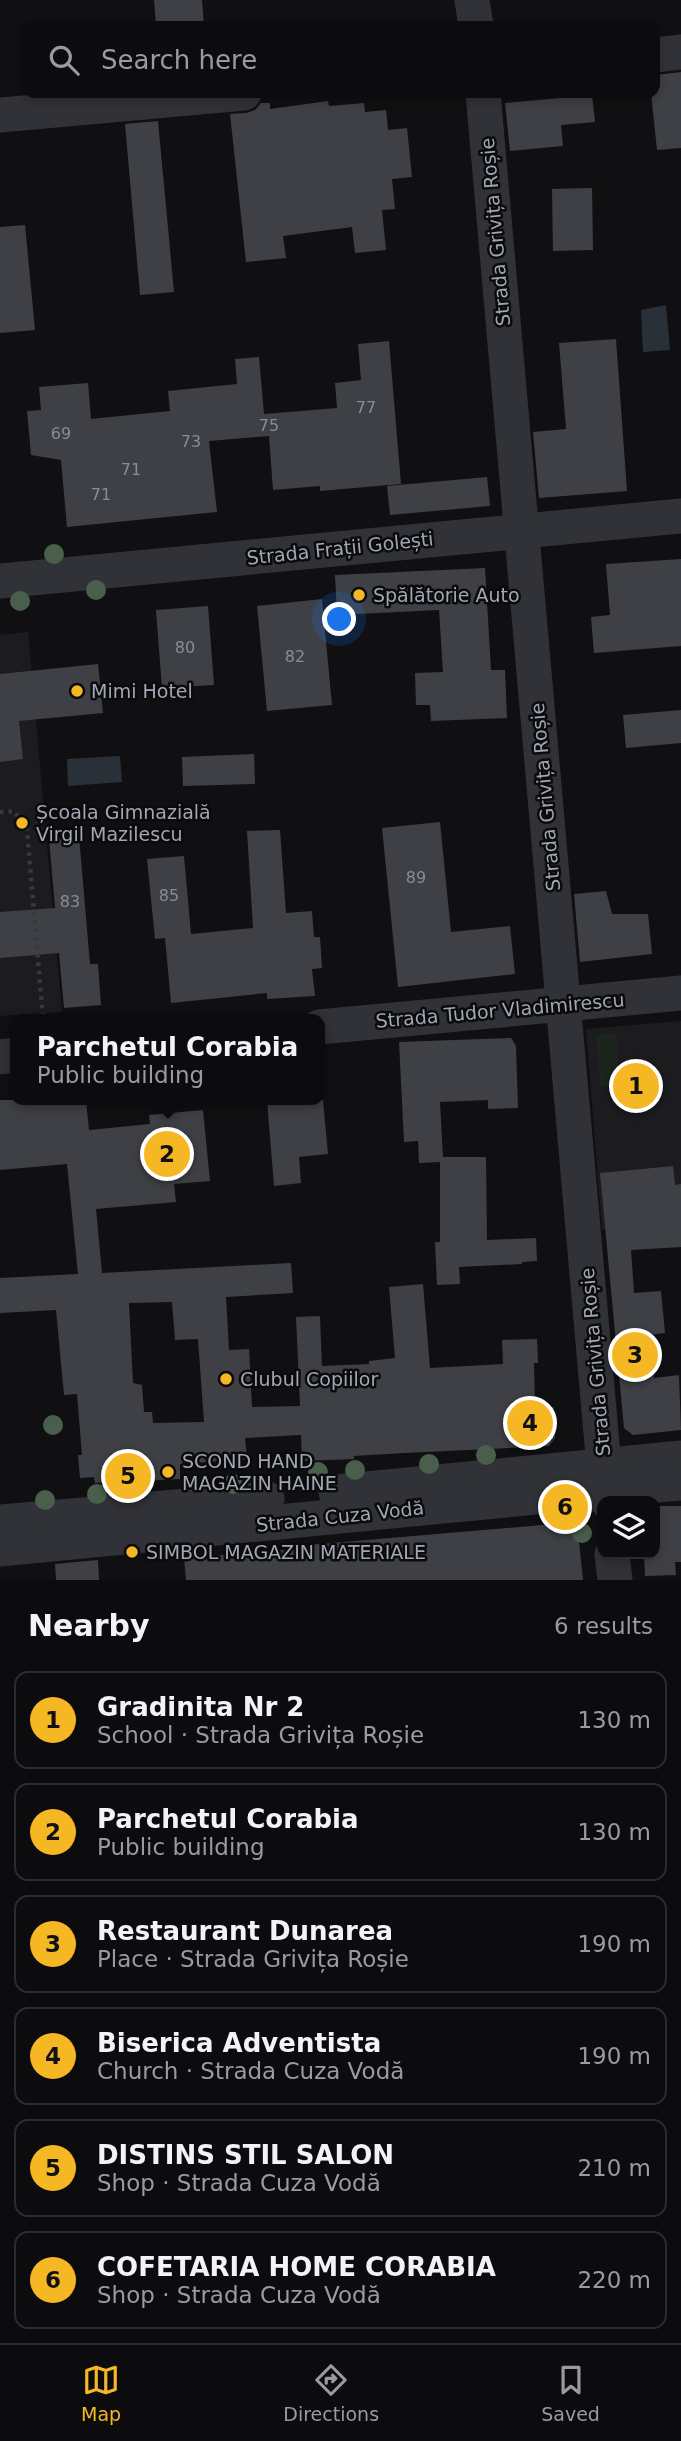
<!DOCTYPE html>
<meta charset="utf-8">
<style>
:root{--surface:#0c0c0e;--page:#151517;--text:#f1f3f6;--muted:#9a9b9e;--line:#2c2c2e;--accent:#f6b724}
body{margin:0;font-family:"DejaVu Sans",sans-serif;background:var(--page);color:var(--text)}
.controls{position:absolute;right:21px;bottom:21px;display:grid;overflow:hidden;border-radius:14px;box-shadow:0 4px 10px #0003}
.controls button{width:63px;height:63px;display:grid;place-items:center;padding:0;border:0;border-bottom:2px solid var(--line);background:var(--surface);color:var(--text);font:35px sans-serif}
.you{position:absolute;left:340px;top:620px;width:24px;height:24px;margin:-18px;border:5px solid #fff;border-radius:50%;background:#1a73e8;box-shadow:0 0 0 10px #1a73e833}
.badge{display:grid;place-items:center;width:46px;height:46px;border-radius:50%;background:var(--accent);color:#111;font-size:23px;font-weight:700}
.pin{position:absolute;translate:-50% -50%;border:4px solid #fff;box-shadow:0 2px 7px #0006}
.popup{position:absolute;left:10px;top:1014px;width:315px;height:91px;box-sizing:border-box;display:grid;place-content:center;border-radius:14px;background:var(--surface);filter:drop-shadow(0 2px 5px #0005);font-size:23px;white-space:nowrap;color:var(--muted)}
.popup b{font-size:26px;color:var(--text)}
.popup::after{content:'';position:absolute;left:50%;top:100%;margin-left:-14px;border:14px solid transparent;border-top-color:var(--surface)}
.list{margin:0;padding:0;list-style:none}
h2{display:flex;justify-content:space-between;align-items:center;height:91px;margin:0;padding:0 28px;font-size:30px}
h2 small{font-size:23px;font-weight:400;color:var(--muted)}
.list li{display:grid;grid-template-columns:46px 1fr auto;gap:21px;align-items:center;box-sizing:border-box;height:98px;margin:0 14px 14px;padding:0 14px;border:2px solid var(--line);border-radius:14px}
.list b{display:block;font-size:26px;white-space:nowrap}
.list p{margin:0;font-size:23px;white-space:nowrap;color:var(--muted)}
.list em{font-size:23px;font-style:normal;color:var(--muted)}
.icon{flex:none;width:38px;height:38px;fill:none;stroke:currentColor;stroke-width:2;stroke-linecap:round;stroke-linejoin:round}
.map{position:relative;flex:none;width:681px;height:1580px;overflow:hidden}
.search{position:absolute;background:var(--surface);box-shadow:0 4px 10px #0003;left:21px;right:21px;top:21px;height:77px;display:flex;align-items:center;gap:18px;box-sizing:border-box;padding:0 24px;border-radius:14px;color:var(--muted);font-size:26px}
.sheet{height:763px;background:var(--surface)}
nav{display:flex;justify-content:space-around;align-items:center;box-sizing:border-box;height:98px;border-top:2px solid var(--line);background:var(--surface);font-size:19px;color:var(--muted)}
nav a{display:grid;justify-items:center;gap:4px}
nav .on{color:var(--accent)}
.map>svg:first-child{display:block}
</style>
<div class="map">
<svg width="681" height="1580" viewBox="0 0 681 1580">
<rect width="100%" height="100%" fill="#101012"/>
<!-- built -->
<g fill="#1c1c1f">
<polygon points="28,632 62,1012 0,1016 0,635"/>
<polygon points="681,1021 681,1223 602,1230 586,1029"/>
</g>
<!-- green -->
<polygon fill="#1c241e" points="616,1033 621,1086 600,1087 596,1035"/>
<!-- water -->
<g fill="#293037">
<polygon points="666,305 670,350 643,352 641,310"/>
<polygon points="120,756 122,782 68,786 67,759"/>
</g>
<!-- building -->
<g fill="#3f4045" fill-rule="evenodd">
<polygon points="154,0 202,0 204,26 156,26"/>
<polygon points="681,72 681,148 657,150 651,93 655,93 655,75"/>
<polygon points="592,95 595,122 561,125 563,146 510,151 505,103"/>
<polygon points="328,101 329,106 364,103 365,112 386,110 388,130 407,128 412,177 392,179 395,209 382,210 386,250 355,253 352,227 283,236 286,258 246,262 230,114 246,113 255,110 261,103 270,103 270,109"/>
<polygon points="158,121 174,292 140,295 125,124"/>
<polygon points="592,188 593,250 553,251 552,189"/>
<polygon points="25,225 35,330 0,333 0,227"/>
<polygon points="616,339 627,491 539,498 533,432 566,429 559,343"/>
<polygon points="389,341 401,484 320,491 320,486 273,490 269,436 209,441 217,512 67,527 61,460 31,455 27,411 41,410 39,387 88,383 91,419 170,411 168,391 237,384 235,359 259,357 264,414 337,408 335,383 361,380 358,344"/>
<polygon points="487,477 490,506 390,515 387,486"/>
<polygon points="681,559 681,646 594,653 591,617 610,615 606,564"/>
<polygon points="485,568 491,670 505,670 507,718 431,721 430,705 416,705 415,673 443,672 439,610 337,615 335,575"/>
<polygon points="322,599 332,705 267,711 257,606"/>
<polygon points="208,606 214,685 162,688 156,610"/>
<polygon points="98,664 103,713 19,721 23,759 0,762 0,674"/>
<polygon points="681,710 681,743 626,748 623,715"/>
<polygon points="254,754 255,784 183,786 182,757"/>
<polygon points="440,822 451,932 510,926 515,974 398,987 382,828"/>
<polygon points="280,830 286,913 312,911 314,937 320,937 322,968 312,969 315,996 267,999 267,993 171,1003 165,938 155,939 147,859 184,856 191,934 253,928 247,831"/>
<polygon points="79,836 90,964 98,964 101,1005 64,1008 59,953 0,958 0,912 55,908 49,838"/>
<polygon points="606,891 612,914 648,914 652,954 580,962 574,894"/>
<polygon points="511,1038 516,1046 518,1108 488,1109 488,1100 440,1102 443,1157 486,1157 487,1240 536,1238 537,1261 522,1262 522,1264 459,1267 460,1284 437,1285 435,1242 440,1242 440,1162 419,1163 418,1141 404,1142 399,1042"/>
<path d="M0,1100H86L89,1130L150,1124L149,1115L203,1110L210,1181L174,1184L176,1202L96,1209L102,1273L291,1263L293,1293L226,1297L229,1350L249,1349L252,1407L300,1406L296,1317L320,1316L322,1366L369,1364V1361L395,1358L389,1287L423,1284L430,1368L503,1364L502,1340L537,1339L538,1363H534L535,1408L554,1407L555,1438L549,1446L404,1453L354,1456V1459L302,1461L301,1435L245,1438L247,1459L180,1464V1479L95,1483L94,1477L80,1478L78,1455H82L77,1394L64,1395L56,1310L0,1313V1278L78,1274L67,1164L0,1170ZM172,1302L175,1340L198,1339L204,1422L153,1423L152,1412H144L142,1385L133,1383L129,1303Z"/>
<polygon points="267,1100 323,1100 328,1154 299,1157 301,1183 274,1186"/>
<polygon points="673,1166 675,1185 681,1184 681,1247 631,1250 634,1293 661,1291 665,1333 650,1335 654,1378 679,1375 681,1430 633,1435 624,1428 600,1173"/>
<polygon points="655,1506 681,1506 681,1562 675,1562 676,1575 645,1576 644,1554 655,1554"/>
<polygon points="577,1522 583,1580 186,1580 184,1558 308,1548 308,1545"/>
<polygon points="98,1560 99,1580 56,1580 55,1564"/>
</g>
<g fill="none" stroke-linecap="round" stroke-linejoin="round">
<!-- path -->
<polyline stroke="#37393e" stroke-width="4.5" stroke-dasharray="3.5 5" stroke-linecap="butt" points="0,812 14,811 27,830 43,1019"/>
<!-- minor -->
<g stroke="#313237" stroke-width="35">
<polyline points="472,0 476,26"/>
<polyline points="655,55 681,52"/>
<polyline points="483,93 607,1501"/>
<polyline points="0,115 244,93"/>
<polyline points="0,581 681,516"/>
<polyline points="319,1027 681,993"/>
<polyline points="0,1057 15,1055"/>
<polyline points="336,1492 681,1458"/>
<polyline points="0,1522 267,1499"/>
<polyline points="0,1549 681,1483"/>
<polyline points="612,1554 615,1580"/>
</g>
</g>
<!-- trees -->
<g fill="#495f4c">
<circle cx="54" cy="554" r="10"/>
<circle cx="96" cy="590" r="10"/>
<circle cx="20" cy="601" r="10"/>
<circle cx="53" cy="1425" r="10"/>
<circle cx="486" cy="1455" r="10"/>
<circle cx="429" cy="1464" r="10"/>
<circle cx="355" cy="1470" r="10"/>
<circle cx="318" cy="1472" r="10"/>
<circle cx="233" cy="1484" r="10"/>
<circle cx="97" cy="1494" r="10"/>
<circle cx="45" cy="1500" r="10"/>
<circle cx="582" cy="1533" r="10"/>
</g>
<!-- markers -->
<g fill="#f6b724" stroke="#0b0b0d" stroke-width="2.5">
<circle cx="359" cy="595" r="7"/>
<circle cx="77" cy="691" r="7"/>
<circle cx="22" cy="823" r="7"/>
<circle cx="226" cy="1379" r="7"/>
<circle cx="168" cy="1472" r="7"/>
<circle cx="132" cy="1552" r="7"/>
</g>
<g text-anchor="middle" stroke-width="5" stroke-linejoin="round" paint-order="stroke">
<!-- number labels -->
<g font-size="16" fill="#888c98">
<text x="366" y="413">77</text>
<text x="269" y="431">75</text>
<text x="61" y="439">69</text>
<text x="191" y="447">73</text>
<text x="131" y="475">71</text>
<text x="101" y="500">71</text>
<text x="185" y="653">80</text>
<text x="295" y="662">82</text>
<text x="416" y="883">89</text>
<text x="169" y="901">85</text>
<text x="70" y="907">83</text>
</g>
<!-- street labels -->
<g font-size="19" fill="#a1a6b3" stroke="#0b0b0d">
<text transform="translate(495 232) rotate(-95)" y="7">Strada Grivița Roșie</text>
<text transform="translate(340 548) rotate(-6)" y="7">Strada Frații Golești</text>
<text transform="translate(545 797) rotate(-95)" y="7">Strada Grivița Roșie</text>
<text transform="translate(500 1010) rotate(-5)" y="7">Strada Tudor Vladimirescu</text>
<text transform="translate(595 1362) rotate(-95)" y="7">Strada Grivița Roșie</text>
<text transform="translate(340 1516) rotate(-6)" y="7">Strada Cuza Vodă</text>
</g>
<!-- poi labels -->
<g font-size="19" fill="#a1a6b3" stroke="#0b0b0d" text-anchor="start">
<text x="373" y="602">Spălătorie Auto</text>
<text x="91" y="698">Mimi Hotel</text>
<text x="36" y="819">Școala Gimnazială<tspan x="36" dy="22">Virgil Mazilescu</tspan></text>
<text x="240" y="1386">Clubul Copiilor</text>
<text x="182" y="1468">SCOND HAND<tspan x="182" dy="22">MAGAZIN HAINE</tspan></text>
<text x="146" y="1559">SIMBOL MAGAZIN MATERIALE</text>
</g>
</g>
</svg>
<div class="controls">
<button><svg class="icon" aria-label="layers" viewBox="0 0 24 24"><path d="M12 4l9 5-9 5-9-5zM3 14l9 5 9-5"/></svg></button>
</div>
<div class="you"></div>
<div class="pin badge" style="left:636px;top:1086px">1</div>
<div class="pin badge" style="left:167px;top:1154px">2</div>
<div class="popup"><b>Parchetul Corabia</b>Public building</div>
<div class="pin badge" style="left:635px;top:1355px">3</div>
<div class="pin badge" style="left:530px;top:1423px">4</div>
<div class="pin badge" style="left:128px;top:1476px">5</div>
<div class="pin badge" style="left:565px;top:1507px">6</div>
<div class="search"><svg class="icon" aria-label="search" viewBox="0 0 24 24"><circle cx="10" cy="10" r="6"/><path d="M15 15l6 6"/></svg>Search here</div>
</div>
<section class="sheet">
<h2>Nearby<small>6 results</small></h2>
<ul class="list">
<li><span class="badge">1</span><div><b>Gradinita Nr 2</b><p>School · Strada Grivița Roșie</p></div><em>130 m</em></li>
<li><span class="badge">2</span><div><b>Parchetul Corabia</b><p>Public building</p></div><em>130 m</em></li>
<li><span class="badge">3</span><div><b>Restaurant Dunarea</b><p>Place · Strada Grivița Roșie</p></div><em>190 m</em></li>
<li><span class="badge">4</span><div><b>Biserica Adventista</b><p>Church · Strada Cuza Vodă</p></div><em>190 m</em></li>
<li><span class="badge">5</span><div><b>DISTINS STIL SALON</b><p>Shop · Strada Cuza Vodă</p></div><em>210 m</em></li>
<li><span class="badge">6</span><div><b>COFETARIA HOME CORABIA</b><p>Shop · Strada Cuza Vodă</p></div><em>220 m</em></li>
</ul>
</section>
<nav>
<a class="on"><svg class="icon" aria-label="map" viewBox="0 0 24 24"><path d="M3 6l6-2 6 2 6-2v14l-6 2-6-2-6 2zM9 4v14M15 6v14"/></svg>Map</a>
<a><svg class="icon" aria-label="directions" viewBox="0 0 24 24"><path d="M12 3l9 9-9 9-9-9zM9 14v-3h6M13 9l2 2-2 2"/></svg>Directions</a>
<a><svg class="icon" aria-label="saved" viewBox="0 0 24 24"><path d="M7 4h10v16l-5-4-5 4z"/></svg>Saved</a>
</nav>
